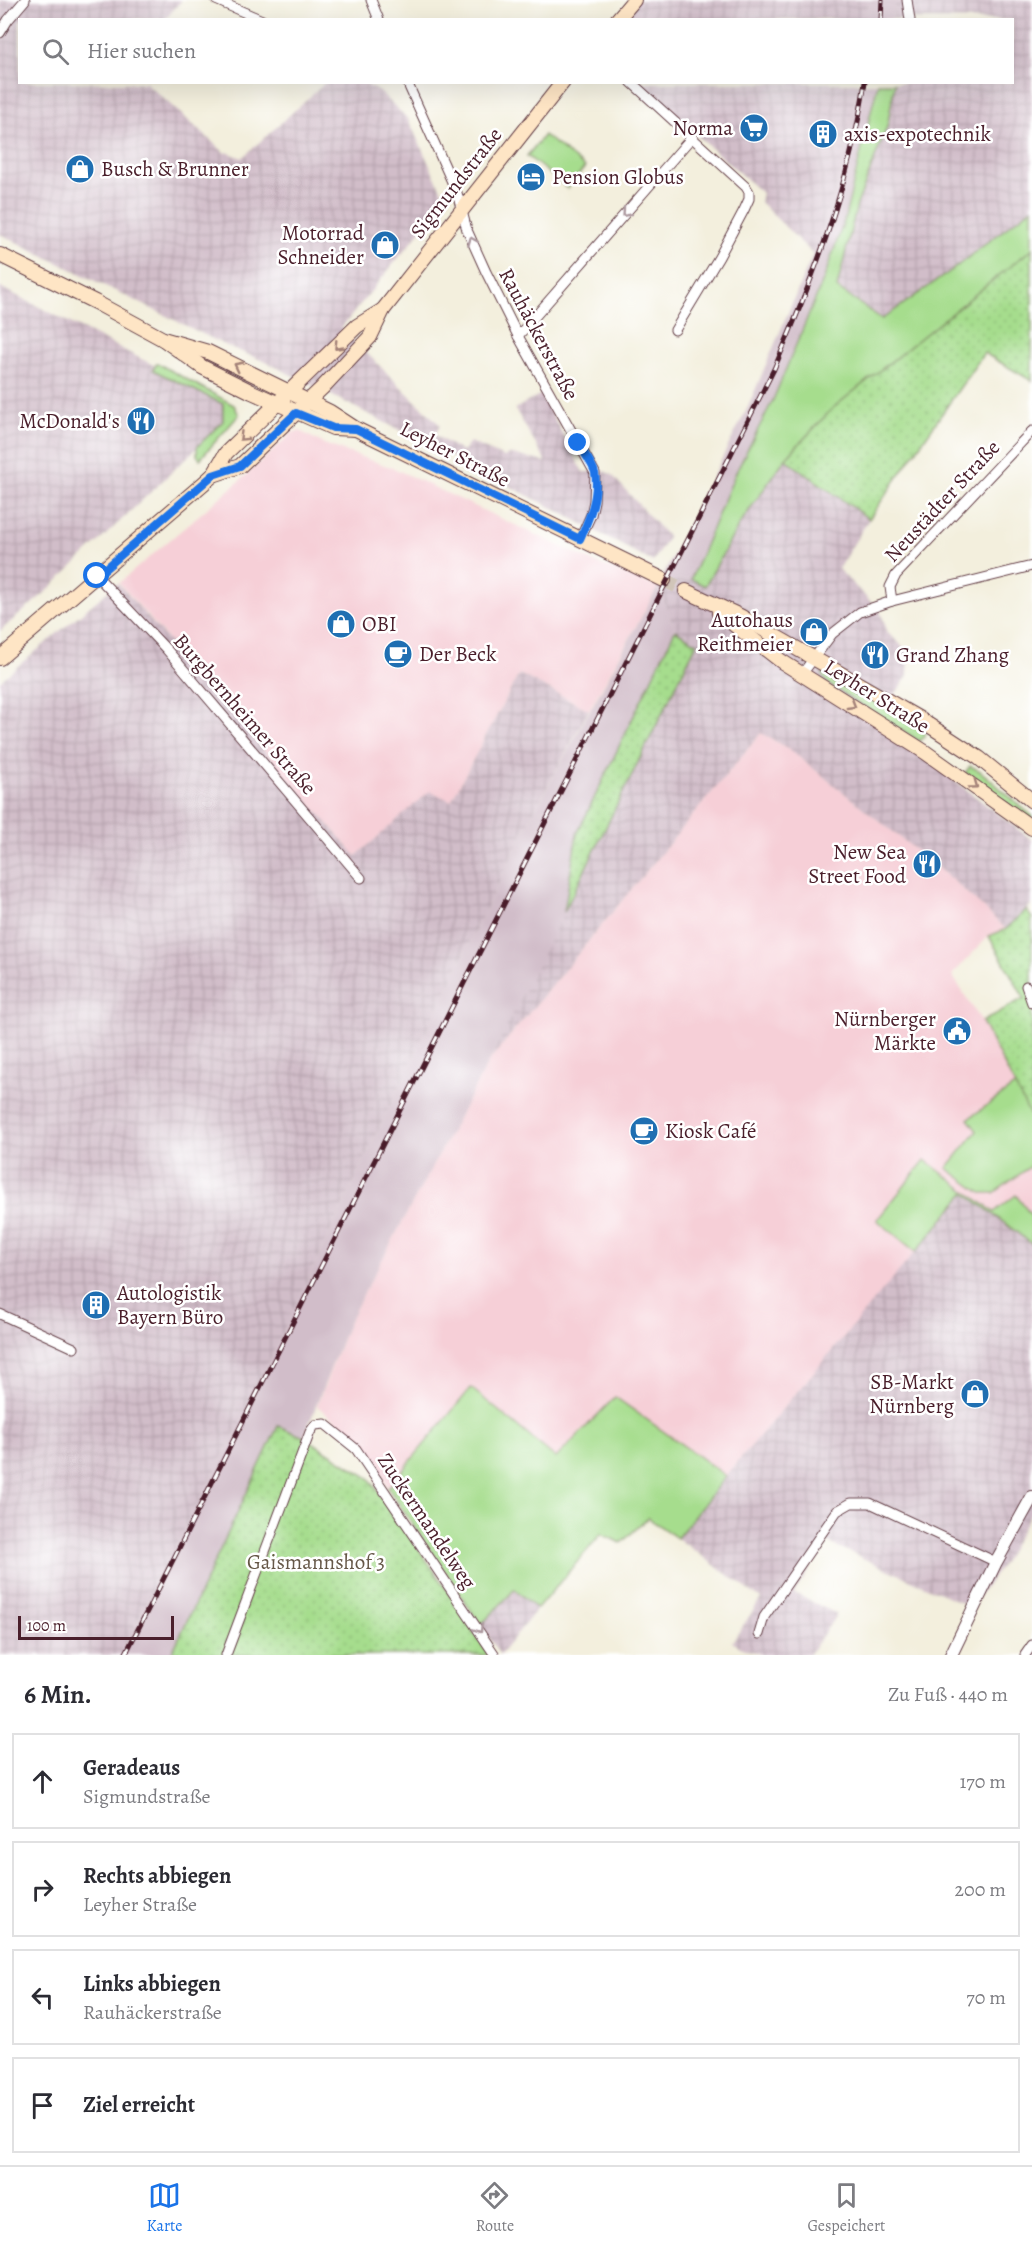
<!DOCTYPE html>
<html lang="de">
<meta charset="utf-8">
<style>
:root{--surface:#fff;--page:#f7f7f7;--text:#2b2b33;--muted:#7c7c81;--line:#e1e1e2;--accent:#1a73e8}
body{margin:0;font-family:Alegreya,serif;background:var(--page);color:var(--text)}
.scale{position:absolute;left:18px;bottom:15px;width:156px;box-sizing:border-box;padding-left:6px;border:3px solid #4a1f2b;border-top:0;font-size:16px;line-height:21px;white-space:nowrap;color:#4a1f2b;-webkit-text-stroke:4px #fff;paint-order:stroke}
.stop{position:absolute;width:18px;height:18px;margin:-14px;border:4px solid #1a73e8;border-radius:50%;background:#fff}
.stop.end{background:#1a73e8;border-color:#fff;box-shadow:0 2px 6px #0008}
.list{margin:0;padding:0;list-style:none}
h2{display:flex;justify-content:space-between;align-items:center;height:78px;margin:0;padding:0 24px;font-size:26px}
h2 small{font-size:20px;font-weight:400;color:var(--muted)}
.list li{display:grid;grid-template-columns:39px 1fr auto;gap:18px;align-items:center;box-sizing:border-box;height:96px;margin:0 12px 12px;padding:0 12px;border:2px solid var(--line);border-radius:0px}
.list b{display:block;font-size:22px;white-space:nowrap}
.list p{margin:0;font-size:20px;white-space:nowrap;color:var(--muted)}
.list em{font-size:20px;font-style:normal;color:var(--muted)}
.icon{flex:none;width:33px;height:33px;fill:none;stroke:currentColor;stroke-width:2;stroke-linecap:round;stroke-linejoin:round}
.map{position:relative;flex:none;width:1032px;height:1655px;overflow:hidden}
.search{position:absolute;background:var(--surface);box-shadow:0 6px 24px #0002;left:18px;right:18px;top:18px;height:66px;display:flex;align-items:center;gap:15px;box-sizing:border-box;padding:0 21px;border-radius:0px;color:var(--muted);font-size:22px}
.sheet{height:510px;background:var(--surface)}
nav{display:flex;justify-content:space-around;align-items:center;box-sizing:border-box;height:84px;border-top:2px solid var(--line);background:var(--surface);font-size:16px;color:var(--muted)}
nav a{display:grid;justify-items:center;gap:3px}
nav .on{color:var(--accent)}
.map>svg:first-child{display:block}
</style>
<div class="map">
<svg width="1032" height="1655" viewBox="0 0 1032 1655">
<defs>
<pattern id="industrial-grid" width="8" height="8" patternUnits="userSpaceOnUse" patternTransform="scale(1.5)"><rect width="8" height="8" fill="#d1bdc9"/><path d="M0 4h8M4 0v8" fill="none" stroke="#b5a2ad"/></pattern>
<pattern id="garden-dots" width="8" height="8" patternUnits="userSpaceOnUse" patternTransform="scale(1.5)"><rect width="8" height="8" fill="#a6dd8d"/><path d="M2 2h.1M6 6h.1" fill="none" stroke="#90bd7a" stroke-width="1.8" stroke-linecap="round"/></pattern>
</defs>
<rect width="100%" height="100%" fill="#fff"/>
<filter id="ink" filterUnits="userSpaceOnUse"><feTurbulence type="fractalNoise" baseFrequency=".0167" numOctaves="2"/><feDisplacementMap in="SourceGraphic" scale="12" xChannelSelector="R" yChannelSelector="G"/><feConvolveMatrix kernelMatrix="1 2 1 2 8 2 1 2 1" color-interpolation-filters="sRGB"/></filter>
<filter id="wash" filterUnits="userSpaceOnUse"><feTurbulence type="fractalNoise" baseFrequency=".008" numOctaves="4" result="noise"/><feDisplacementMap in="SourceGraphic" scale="24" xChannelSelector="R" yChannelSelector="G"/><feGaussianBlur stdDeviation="1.35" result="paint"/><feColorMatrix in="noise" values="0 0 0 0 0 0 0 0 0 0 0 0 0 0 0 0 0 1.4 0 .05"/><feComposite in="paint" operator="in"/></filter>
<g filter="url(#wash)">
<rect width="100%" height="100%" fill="#f3efdd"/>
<!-- built -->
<g fill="#f6cfd7">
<polygon points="300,431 324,444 393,468 596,563 658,587 589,710 519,674 451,801 430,792 356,856 119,583 244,477 293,432"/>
<polygon points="761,733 789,749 902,839 955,882 1006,929 989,936 952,975 982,1022 1016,1085 968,1119 977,1130 981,1193 993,1193 1032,1165 1032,1213 994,1212 925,1160 877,1220 916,1252 726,1476 615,1397 556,1458 471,1388 388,1488 366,1445 317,1406 349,1321 489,1061"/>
</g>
<!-- industrial -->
<g fill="url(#industrial-grid)">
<polygon points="0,0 182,0 165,19 20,20 20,82 146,83 225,153 227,152 242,158 325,83 364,83 380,92 408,119 446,200 341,328 440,425 435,435 462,452 470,442 504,457 509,454 546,462 515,409 541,394 583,472 604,471 612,475 668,537 653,562 568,516 268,363 225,345 0,234"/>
<polygon points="637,0 869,0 867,19 621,20"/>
<polygon points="896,0 1032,0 1032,208 952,270 882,319 837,287 857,205 887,127 895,83 1012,82 1012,20 893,19"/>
<polygon points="638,83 859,83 838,183 813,254 760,202 762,193"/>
<polygon points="0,287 224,401 224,422 46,592 0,631"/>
<polygon points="785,459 869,519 838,569 880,611 888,633 909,652 908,676 879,717 955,781 1032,840 1032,904 1006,929 955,882 902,839 789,749 761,733 489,1061 696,643 675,630 658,587 659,583 691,579 705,585 739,525"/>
<polygon points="118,583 356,856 430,791 451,801 519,674 589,710 531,817 383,1120 246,1411 120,1655 0,1655 0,681"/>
<polygon points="965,1193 1032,1244 1032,1511 1003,1563 971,1607 827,1542 794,1593 837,1614 809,1655 762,1655 742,1648 732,1642 761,1599 677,1538 726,1476"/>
<polygon points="516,1589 537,1609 500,1655 481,1625"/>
</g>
<!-- railway -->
<g fill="#d1bdc9">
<polygon points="869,0 896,0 893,19 867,19"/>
<polygon points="859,83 878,83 844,221 824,278 773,400 736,472 691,579 659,583 748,407 813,254 838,183"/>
<polygon points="658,587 675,630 577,834 564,912 489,1061 349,1321 304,1437 278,1426 171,1655 120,1655 246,1411 383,1120 531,817"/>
</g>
<!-- grass -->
<g fill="#a6dd8d" stroke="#787e5c" stroke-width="1.5">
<polygon points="878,83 895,83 887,127 857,205 837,288 882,319 952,270 1032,208 1032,249 833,408 785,459 739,525 705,586 691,579 736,472 773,400 824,278 844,221"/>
<polygon points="544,135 585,167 568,188 527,156"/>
<polygon points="157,363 234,405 239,415 200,459 197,455 197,447 223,421 223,404 153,370"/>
<polygon points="824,670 916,723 925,731 925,737 919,741 828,684 822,675"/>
<polygon points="970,766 980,771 1032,816 1032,822 965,773"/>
<polygon points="1016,1085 1032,1119 1032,1165 994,1193 981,1193 947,1168 977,1131 968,1119"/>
<polygon points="925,1160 994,1212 1016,1195 1030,1214 1032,1213 1032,1244 965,1193 916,1252 877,1220"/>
<polygon points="471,1388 556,1458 615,1397 726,1476 677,1538 648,1518 621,1543 601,1534 537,1609 515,1589 481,1625 388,1488"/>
</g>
<!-- garden -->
<g fill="url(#garden-dots)" stroke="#787e5c" stroke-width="1.5">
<polygon points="1032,249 1032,381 984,353 869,519 785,459 833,408"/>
<polygon points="675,630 697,643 564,912 577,834"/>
<polygon points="1026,910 1032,918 1032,1119 982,1022 1024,998 989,936 1006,929"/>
<polygon points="278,1426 304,1437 369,1478 437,1575 489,1655 171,1655"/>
</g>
</g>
<g filter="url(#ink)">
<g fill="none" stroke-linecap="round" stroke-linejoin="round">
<!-- secondary-tunnel -->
<polyline stroke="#d1c5b9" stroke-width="14" stroke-dasharray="14 7" stroke-linecap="butt" points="664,580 686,591"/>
<!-- minor casing -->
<g stroke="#633e46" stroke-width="11">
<g id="minor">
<polyline points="216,0 262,20"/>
<polyline points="371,0 379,20"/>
<polyline points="907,0 910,20"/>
<polyline points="0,33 8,20 25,0"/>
<polyline points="407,82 457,193 467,230 486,272 518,336 595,473 594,501 591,515 580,539"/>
<polyline points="631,82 746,187 749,192 749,199 744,210 719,257 675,330"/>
<polyline points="518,336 692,137"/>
<polyline points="97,576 167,650 361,878"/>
<polyline points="892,601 890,587 896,575 1032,431"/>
<polyline points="802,674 832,634 860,612 892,601 1032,566"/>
<polyline points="1026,986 1032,1003"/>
<polyline points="0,1314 74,1348"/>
<polyline points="759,1634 764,1617 837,1511 851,1503 870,1503 996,1562"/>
<polyline points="226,1655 310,1432 315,1425 325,1424 356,1449 495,1655"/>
<polyline points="1025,1655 1032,1645"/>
</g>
</g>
<!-- tertiary casing -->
<g stroke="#633e46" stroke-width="14">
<polyline id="tertiary" points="951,1655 996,1562 1032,1497"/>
</g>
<!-- secondary casing -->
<g stroke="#633e46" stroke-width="16">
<g id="secondary">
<polyline points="617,20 634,0"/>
<polyline points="0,255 95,302 163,339 202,367 252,392 333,428 356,429"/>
<polyline points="163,339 208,352 330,412 356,429 664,580"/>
<polyline points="213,475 240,466 322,388 370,337 383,310 563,82"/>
<polyline points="686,591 740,616 918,718 979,758 1032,801"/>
<polyline points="719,613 781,661 925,752 1032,828"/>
<polyline points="0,658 204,483 213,475 226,453 357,326 383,310"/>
</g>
</g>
<!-- minor -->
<use href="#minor" stroke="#fff" stroke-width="9"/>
<!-- tertiary -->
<use href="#tertiary" stroke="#fff" stroke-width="12"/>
<!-- secondary -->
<use href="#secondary" stroke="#fee5c5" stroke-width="14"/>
<!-- rail casing -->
<g stroke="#4a1f2b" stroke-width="5">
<g id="rail">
<polyline points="881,20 882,0"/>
<path d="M125,1655L774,369C814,277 850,183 865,82"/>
</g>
</g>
<!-- rail -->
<use href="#rail" stroke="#fff" stroke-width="3" stroke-dasharray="9" stroke-linecap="butt"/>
</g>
<!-- one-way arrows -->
<defs><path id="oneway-chevron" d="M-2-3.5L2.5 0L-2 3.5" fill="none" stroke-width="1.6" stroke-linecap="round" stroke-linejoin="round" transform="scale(1.5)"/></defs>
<g stroke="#ae9aa0">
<use href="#oneway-chevron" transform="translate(626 213) rotate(131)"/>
<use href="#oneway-chevron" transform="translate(472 241) rotate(-112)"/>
<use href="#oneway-chevron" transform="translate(479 1629) rotate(57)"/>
</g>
<g stroke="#a48278">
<use href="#oneway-chevron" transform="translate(338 346) rotate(134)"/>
<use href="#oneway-chevron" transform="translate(238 366) rotate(-153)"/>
<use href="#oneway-chevron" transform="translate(243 437) rotate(136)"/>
<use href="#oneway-chevron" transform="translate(852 705) rotate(31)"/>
<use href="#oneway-chevron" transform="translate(974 785) rotate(36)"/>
</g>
</g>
<g fill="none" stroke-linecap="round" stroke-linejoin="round" filter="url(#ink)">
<!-- route -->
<path stroke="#1a73e8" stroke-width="8" d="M97,576L213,475L240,466L296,413L333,428L356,429L580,539C589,519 599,496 595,473C593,464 583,452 578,443"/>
</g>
<!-- icons -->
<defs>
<g id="supermarket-disc" transform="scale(1.5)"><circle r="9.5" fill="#1f6fb2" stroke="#fff"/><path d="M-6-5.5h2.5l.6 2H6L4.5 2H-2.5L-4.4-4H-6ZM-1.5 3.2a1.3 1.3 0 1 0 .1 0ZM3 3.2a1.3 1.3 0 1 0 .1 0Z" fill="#fff"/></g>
<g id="building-disc" transform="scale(1.5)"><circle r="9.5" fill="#1f6fb2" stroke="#fff"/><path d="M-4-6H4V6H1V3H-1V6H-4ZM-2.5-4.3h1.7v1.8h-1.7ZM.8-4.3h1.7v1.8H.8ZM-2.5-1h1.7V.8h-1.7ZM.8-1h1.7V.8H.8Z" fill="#fff"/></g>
<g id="shop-disc" transform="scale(1.5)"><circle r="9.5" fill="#1f6fb2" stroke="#fff"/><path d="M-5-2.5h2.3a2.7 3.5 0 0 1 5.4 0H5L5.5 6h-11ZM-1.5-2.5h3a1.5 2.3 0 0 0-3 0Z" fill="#fff"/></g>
<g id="hotel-disc" transform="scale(1.5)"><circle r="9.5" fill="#1f6fb2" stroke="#fff"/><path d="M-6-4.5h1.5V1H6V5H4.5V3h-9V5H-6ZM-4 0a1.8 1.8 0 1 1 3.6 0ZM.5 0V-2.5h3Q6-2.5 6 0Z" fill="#fff"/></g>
<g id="restaurant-disc" transform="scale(1.5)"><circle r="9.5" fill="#1f6fb2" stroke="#fff"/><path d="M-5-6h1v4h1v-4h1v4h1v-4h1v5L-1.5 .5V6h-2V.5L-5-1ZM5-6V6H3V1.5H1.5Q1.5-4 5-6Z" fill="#fff"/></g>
<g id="cafe-disc" transform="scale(1.5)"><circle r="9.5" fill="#1f6fb2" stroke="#fff"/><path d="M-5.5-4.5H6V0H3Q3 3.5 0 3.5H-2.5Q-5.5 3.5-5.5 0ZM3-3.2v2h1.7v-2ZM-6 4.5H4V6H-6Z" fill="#fff"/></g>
<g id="civic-disc" transform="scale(1.5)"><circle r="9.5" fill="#1f6fb2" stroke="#fff"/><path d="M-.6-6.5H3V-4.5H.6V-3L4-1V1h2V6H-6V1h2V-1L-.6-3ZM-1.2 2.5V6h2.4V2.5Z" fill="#fff"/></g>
</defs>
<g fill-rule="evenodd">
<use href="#supermarket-disc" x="754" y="128"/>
<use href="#building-disc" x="823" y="134"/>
<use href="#shop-disc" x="80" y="169"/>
<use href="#hotel-disc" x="531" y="177"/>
<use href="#shop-disc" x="385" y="245"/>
<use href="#restaurant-disc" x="141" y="421"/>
<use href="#shop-disc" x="341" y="624"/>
<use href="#shop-disc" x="814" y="632"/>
<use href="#cafe-disc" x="398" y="654"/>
<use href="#restaurant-disc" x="875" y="655"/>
<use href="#restaurant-disc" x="927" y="864"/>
<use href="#civic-disc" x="957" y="1031"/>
<use href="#cafe-disc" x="644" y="1131"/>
<use href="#building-disc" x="96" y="1305"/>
<use href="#shop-disc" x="975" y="1394"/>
</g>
<g text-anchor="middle" stroke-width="5" stroke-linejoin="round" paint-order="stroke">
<!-- poi labels -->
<g font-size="21" fill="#4a1f2b" stroke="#fff" text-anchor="start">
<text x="733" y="135" text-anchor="end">Norma</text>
<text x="844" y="141">axis-expotechnik</text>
<text x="101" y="176">Busch &amp; Brunner</text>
<text x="552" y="184">Pension Globus</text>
<text x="364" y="240" text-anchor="end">Motorrad<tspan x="364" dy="24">Schneider</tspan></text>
<text x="120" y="428" text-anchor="end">McDonald's</text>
<text x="793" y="627" text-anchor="end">Autohaus<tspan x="793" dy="24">Reithmeier</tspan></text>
<text x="362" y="631">OBI</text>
<text x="419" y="661">Der Beck</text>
<text x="896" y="662">Grand Zhang</text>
<text x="906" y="859" text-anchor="end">New Sea<tspan x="906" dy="24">Street Food</tspan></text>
<text x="936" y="1026" text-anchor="end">Nürnberger<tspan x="936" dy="24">Märkte</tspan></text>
<text x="665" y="1138">Kiosk Café</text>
<text x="117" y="1300">Autologistik<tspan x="117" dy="24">Bayern Büro</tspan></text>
<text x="954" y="1389" text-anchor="end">SB-Markt<tspan x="954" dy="24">Nürnberg</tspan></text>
</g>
<!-- street labels -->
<g font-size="21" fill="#4a1f2b" stroke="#fff">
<text transform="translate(456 183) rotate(-52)" y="7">Sigmundstraße</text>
<text transform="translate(539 334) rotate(62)" y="7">Rauhäckerstraße</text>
<text transform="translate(455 454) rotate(27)" y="7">Leyher Straße</text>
<text transform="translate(942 501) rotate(-47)" y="7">Neustädter Straße</text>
<text transform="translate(877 696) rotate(32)" y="7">Leyher Straße</text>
<text transform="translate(245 714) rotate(49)" y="7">Burgbernheimer Straße</text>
<text transform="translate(427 1521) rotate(56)" y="7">Zuckermandelweg</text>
</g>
<!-- park labels -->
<g font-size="21" fill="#665848" stroke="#fff">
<text x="316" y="1569">Gaismannshof 3</text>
</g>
</g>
</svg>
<div class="scale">100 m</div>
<div class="stop" style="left:97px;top:576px"></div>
<div class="stop end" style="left:578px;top:443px"></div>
<div class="search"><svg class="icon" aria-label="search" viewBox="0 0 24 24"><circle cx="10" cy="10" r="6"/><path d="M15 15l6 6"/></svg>Hier suchen</div>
</div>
<section class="sheet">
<h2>6 Min.<small>Zu Fuß · 440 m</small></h2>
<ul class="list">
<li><svg class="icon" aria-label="ahead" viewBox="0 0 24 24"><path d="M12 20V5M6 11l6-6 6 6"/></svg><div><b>Geradeaus</b><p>Sigmundstraße</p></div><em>170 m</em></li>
<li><svg class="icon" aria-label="right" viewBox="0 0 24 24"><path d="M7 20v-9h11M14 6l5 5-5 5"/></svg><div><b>Rechts abbiegen</b><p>Leyher Straße</p></div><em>200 m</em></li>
<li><svg class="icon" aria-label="left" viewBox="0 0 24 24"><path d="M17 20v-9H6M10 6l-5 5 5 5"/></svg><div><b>Links abbiegen</b><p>Rauhäckerstraße</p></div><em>70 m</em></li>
<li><svg class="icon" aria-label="arrive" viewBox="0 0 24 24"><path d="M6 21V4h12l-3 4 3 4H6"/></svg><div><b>Ziel erreicht</b></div></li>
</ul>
</section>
<nav>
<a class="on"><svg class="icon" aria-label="map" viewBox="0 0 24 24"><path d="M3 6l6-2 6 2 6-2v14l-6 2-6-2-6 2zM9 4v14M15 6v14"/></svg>Karte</a>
<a><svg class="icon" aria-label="directions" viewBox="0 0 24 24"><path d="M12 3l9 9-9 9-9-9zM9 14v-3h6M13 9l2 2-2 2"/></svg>Route</a>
<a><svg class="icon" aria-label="saved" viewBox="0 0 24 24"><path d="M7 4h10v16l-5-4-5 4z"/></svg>Gespeichert</a>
</nav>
